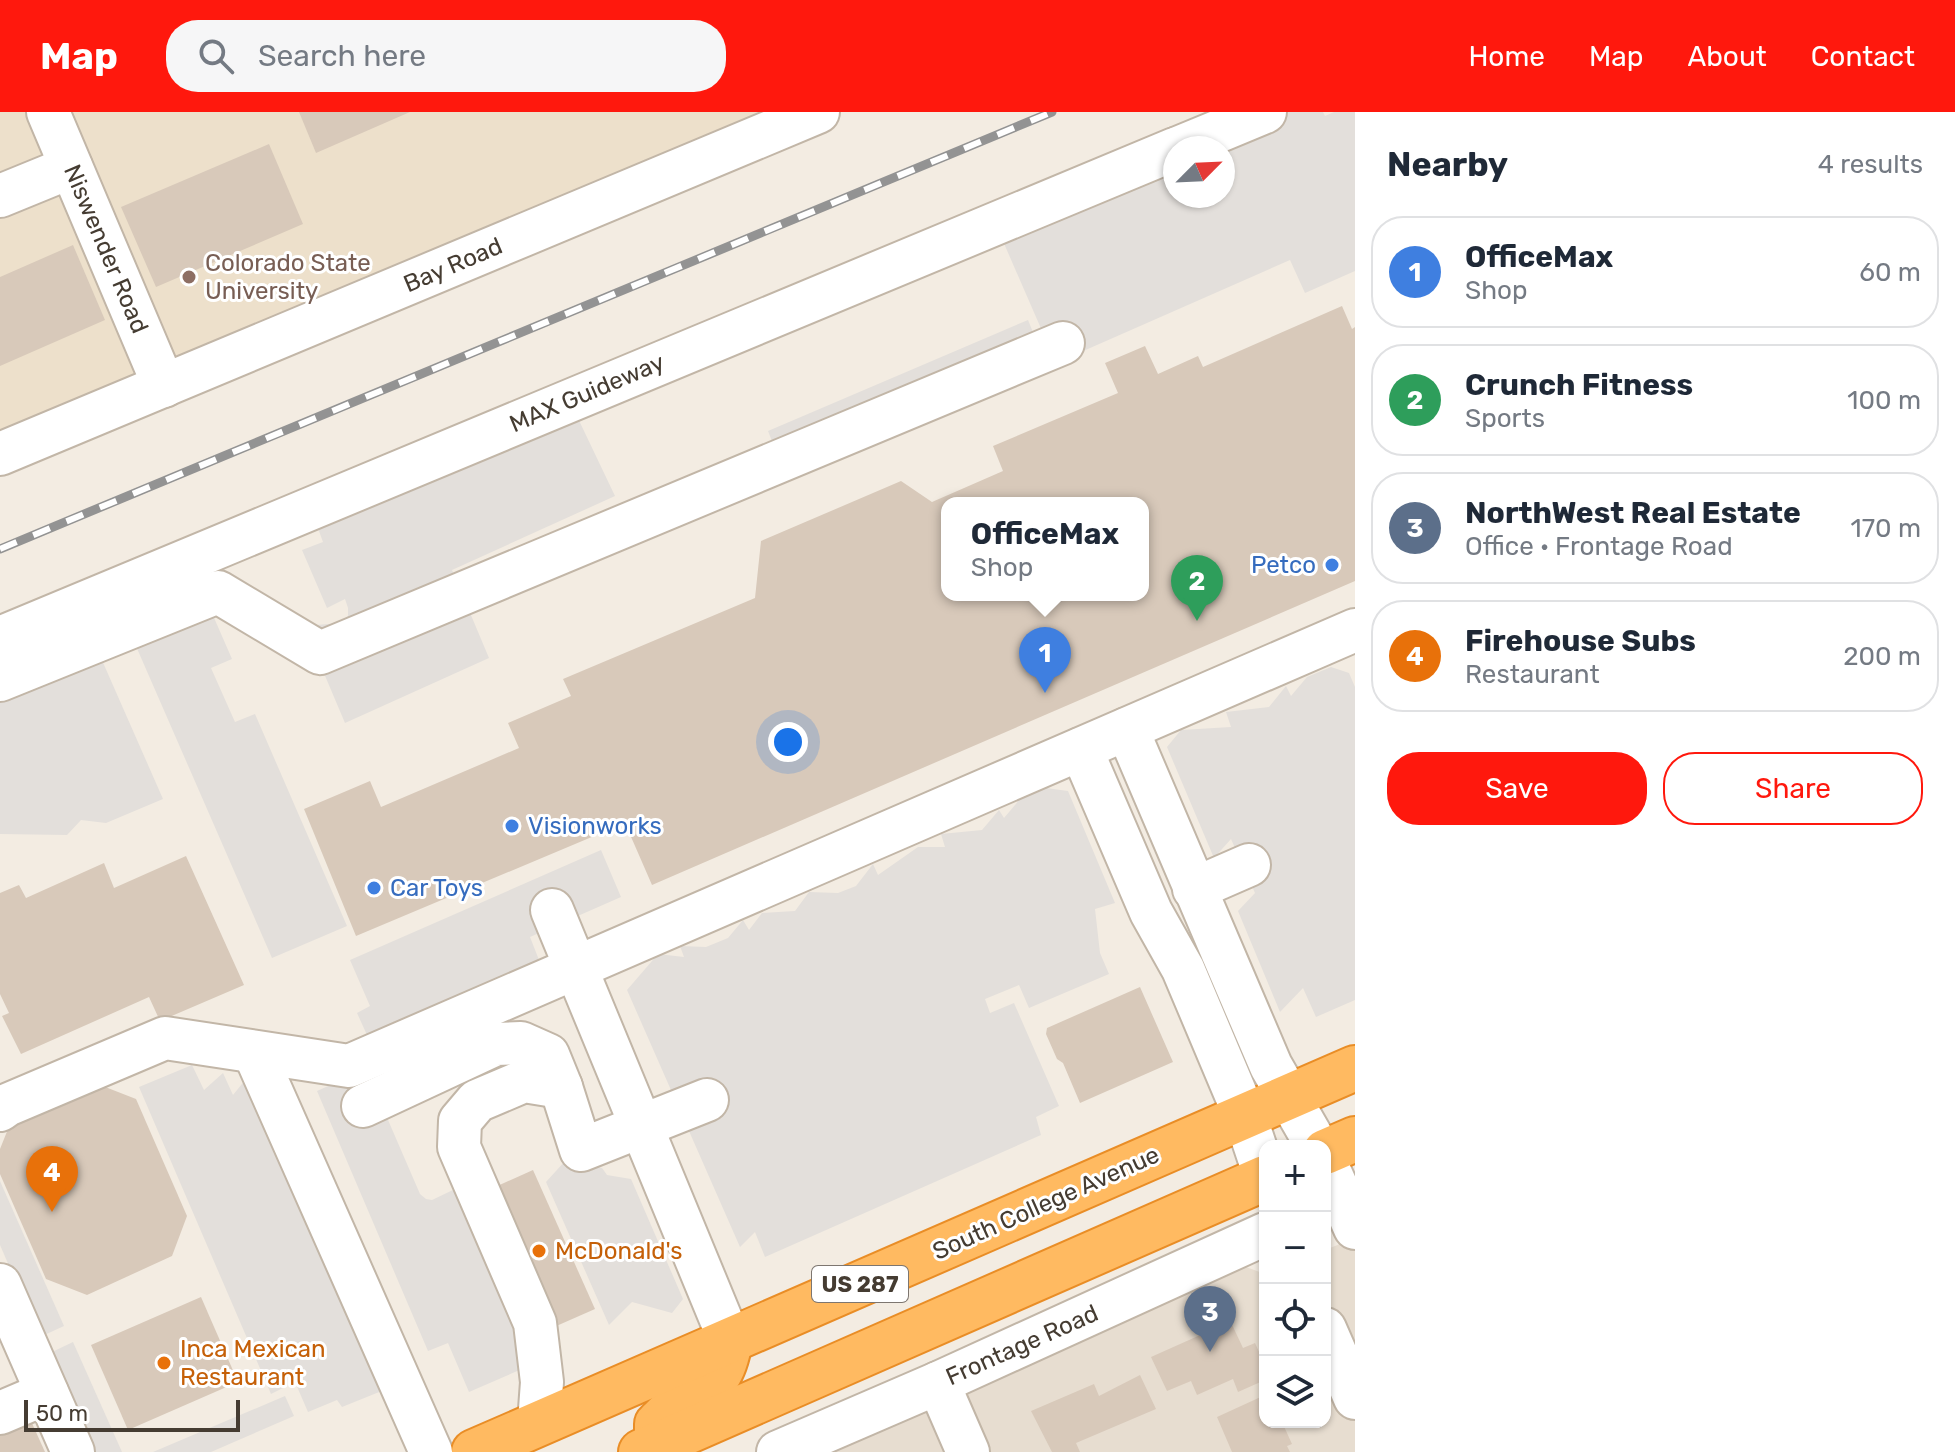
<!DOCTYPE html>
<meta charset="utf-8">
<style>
:root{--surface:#fff;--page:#f6f6f7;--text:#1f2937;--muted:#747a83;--line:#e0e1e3;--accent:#ff180d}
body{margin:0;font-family:Rubik,sans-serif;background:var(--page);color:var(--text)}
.controls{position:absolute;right:24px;bottom:24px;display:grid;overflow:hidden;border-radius:16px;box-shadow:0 2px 6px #0004}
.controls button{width:72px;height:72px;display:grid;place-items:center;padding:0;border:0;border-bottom:2px solid var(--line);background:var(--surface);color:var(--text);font:40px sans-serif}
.compass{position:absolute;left:1163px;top:24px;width:72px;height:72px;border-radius:50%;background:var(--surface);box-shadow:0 2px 6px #0004;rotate:66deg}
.scale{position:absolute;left:24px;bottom:20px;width:216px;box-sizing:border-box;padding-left:8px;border:4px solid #453c32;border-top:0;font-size:22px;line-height:28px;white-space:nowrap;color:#453c32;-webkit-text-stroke:6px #fff;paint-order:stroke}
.you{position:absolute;left:788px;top:630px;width:28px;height:28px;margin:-20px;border:6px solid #fff;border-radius:50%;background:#1a73e8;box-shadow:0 0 0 12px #1a73e833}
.badge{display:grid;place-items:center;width:52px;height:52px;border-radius:50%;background:var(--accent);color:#fff;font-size:26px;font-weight:700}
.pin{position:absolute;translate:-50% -66px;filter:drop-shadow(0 2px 4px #0008)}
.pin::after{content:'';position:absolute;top:42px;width:28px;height:24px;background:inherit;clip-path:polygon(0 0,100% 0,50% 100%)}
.popup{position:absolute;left:941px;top:385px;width:208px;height:104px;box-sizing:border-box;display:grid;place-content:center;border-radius:16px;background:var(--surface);filter:drop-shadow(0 2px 6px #0005);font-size:26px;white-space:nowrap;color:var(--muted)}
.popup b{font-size:30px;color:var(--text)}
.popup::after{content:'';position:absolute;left:50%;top:100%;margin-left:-16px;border:16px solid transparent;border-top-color:var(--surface)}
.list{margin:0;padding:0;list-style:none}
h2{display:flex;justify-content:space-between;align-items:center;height:104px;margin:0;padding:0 32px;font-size:34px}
h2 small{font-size:26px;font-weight:400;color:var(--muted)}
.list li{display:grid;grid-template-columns:52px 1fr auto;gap:24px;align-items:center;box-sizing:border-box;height:112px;margin:0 16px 16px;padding:0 16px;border:2px solid var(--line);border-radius:32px}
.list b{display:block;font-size:30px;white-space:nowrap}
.list p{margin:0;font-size:26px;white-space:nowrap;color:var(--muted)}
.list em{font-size:26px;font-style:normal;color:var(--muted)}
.actions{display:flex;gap:16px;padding:24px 32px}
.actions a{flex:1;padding:18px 0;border:2px solid var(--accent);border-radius:32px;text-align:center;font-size:28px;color:var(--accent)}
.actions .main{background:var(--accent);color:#fff}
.icon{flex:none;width:44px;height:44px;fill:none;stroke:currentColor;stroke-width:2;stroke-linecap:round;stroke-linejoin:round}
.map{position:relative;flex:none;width:1355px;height:1340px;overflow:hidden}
header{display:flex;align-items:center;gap:48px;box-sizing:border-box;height:112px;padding:0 40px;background:var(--accent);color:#fff}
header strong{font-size:38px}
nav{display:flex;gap:44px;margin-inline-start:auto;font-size:28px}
.search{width:560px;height:72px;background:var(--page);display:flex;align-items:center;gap:20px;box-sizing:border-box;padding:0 28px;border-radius:32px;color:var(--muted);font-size:30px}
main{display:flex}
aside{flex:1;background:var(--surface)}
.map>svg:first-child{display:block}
</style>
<header>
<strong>Map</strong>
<div class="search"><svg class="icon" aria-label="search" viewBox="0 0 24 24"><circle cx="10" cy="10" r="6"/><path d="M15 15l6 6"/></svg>Search here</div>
<nav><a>Home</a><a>Map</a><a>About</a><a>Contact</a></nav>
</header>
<main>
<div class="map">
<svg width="1355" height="1340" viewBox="0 0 1355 1340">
<rect width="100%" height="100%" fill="#f3ece2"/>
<!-- residential -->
<polygon fill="#e7ddd0" points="1355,1126 1355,1340 820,1340 1246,1155 1265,1162 1265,1310 1325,1310 1325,1138"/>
<!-- education -->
<polygon fill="#ede0cb" points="0,0 772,0 0,323"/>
<!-- parking -->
<g fill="#e3dfdb">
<polygon points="1274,0 1323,0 1325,4 1334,0 1355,0 1355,159 1305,181 1290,148 1056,251 999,120 1175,43 1175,84 1223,84 1223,36"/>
<polygon points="1028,208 1037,230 777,342 768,319"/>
<polygon points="574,298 615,384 452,458 489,546 345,611 323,559 316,513 341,511 348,504 348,496 345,487 327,496 302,438 323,430 315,408"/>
<polygon points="208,492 232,547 211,556 235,610 255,602 347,814 272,846 132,525"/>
<polygon points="90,521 163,687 106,711 81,708 67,723 0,722 0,565"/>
<polygon points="1331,555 1349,561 1355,575 1355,888 1316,905 1303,876 1280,900 1238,799 1255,781 1231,727 1214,746 1167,635 1181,618 1231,615 1226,600 1269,595 1286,574 1291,584 1307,565"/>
<polygon points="1046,676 1068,679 1115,791 1095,797 1100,841 1109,862 1029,896 1019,873 985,887 990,901 1014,891 1059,994 1036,1005 1041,1023 765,1145 755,1120 740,1135 627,878 658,842 684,845 680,834 706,835 728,826 743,808 749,818 762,801 795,799 809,780 838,781 856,774 873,752 878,763 918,735 945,735 941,722 982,718 999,698 1004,706 1020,687"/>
<polygon points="601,738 621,785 530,825 539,848 367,923 357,901 370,894 350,848"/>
<polygon points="192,953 204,978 223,961 233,983 250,962 409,1268 342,1295 337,1288 308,1300 295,1270 271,1282 139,975"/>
<polygon points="366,957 420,1082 426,1087 432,1088 455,1077 531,1253 469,1280 448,1231 428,1239 317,979"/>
<polygon points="566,1048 602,1056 607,1063 631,1067 683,1187 672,1201 632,1190 609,1213 546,1070"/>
<polygon points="0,1069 64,1214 40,1225 0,1133"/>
<polygon points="73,1230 122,1340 94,1340 50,1241"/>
<polygon points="285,1284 294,1304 211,1340 153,1340"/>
</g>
<!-- building -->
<g fill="#d8c9ba" fill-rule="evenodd">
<polygon points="299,0 410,0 316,41"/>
<polygon points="269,32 303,112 156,175 121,95"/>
<polygon points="73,133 105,208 0,254 0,165"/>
<path d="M1342,194L1352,217L1355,215V469L652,773L625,711L356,824L304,697L370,669L381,695L519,636L508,611L571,584L563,567L755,486L761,429L901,369L932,390L1003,359L993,334L1118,281L1105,251L1145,234L1158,262L1198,244L1203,255ZM947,391H1143V483H947Z"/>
<polygon points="186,744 244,873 160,909 149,885 21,942 2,904 9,901 0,882 0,781 19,773 26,786 104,751 114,776"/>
<polygon points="1140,875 1173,950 1080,991 1063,951 1057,947 1046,922 1047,916"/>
<polygon points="95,971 136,987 187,1104 172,1144 87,1183 46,1167 0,1062 0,1037 12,1007"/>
<polygon points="533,1058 595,1197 545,1219 484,1080"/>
<polygon points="201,1185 238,1270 128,1318 91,1233"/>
<polygon points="1227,1202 1243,1236 1255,1231 1265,1253 1265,1268 1238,1280 1233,1267 1197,1283 1191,1269 1167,1279 1151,1245 1207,1220 1204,1212"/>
<polygon points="1140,1263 1156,1297 1076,1331 1080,1340 1052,1340 1031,1299 1094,1272 1099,1284"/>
<polygon points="1265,1283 1265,1310 1282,1310 1292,1332 1287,1334 1290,1340 1232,1340 1217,1305"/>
<polygon points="31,1309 45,1340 0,1340 0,1322"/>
</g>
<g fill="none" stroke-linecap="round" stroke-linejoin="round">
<!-- minor casing -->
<g stroke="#c2b6a7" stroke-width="46">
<g id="minor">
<polyline points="48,0 164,274"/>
<polyline points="1178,36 1265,0"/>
<polyline points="0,84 71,55"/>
<polyline points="0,342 818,0"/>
<polyline points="0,526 1175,37"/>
<polyline points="0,568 218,480 320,541 1063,231"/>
<polyline points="1127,617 1271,954 1317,1034"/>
<polyline points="1081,637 1151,800 1183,857 1245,1004 1265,1064"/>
<polyline points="1194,777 1249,753"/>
<polyline points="552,798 730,1229"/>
<polyline points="254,940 431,1340"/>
<polyline points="363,994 496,932 521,931 548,943 561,975 581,1038 707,988"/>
<polyline points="0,998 7,993 165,926 349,954 1355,518"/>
<polyline points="1325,1049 1355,1116"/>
<polyline points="0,1173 73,1340"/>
<polyline points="1325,1217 1355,1286"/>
<polyline points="938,1271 968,1340"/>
<polyline points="0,1301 47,1281"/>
<polyline points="539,1311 542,1270 535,1211 459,1035 460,1009 477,989 524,969 561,975"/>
<polyline points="778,1340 938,1271 1265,1122"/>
</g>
</g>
<!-- highway casing -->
<g stroke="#e98d26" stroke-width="48">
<g id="highway">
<polyline points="1325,1040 1355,1027"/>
<path d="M657,1326V1312C665,1305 672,1296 681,1290C713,1268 722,1272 730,1229"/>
<polyline points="474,1340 1355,956"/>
<polyline points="641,1340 1265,1066"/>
</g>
</g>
<!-- minor -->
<use href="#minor" stroke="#fff" stroke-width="42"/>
<!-- highway -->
<use href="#highway" stroke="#ffba61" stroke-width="44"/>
<!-- rail casing -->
<g stroke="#939393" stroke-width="9">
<polyline id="rail" points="0,437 1052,0"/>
</g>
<!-- rail -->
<use href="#rail" stroke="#fff" stroke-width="6" stroke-dasharray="18" stroke-linecap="butt"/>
</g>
<!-- markers -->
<circle fill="#8d6e63" stroke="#fff" stroke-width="3" cx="189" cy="165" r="8"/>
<g fill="#3f7fe0" stroke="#fff" stroke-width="3">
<circle cx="1332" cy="453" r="8"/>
<circle cx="512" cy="714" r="8"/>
<circle cx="374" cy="776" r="8"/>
</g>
<g fill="#e8710a" stroke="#fff" stroke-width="3">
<circle cx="539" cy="1139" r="8"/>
<circle cx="164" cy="1251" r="8"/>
</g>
<g text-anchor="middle" stroke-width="6" stroke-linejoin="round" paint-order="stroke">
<!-- shield labels -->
<rect fill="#fff" stroke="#7d7670" stroke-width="2" x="812" y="1154" width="96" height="36" rx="6"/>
<g font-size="22" font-weight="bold" fill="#453c32">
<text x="860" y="1180">US 287</text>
</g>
<!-- street labels -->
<g font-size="24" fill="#453c32" stroke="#fff">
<text transform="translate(106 137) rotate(67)" y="8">Niswender Road</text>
<text transform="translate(453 153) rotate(-23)" y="8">Bay Road</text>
<text transform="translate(587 281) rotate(-23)" y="8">MAX Guideway</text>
<text transform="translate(1046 1091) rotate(-24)" y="8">South College Avenue</text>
<text transform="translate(1022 1233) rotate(-24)" y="8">Frontage Road</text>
</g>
<!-- education labels -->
<g font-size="24" fill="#785e54" stroke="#fff" text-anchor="start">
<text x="205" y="159">Colorado State<tspan x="205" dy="28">University</tspan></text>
</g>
<!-- shop labels -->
<g font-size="24" fill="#366cbe" stroke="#fff" text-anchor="start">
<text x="1316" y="461" text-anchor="end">Petco</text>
<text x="528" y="722">Visionworks</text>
<text x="390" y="784">Car Toys</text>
</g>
<!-- food labels -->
<g font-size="24" fill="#c56008" stroke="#fff" text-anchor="start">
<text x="555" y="1147">McDonald's</text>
<text x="180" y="1245">Inca Mexican<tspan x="180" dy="28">Restaurant</tspan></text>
</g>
</g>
</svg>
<div class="controls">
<button>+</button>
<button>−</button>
<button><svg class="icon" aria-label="locate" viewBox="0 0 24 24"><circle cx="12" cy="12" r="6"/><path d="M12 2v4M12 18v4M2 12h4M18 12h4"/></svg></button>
<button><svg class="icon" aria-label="layers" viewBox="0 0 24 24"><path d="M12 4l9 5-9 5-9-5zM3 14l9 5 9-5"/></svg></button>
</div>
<svg class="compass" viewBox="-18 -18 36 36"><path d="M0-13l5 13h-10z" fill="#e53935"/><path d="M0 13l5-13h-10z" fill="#747a83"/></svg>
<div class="scale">50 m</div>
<div class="you"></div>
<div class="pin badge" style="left:1045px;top:581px;background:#3f7fe0">1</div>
<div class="popup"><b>OfficeMax</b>Shop</div>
<div class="pin badge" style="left:1197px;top:509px;background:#2e9e5b">2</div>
<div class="pin badge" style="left:1210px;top:1240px;background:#5c6f8a">3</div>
<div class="pin badge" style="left:52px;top:1100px;background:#e8710a">4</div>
</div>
<aside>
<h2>Nearby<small>4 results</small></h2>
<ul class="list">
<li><span class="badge" style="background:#3f7fe0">1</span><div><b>OfficeMax</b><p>Shop</p></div><em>60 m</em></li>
<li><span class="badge" style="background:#2e9e5b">2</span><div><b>Crunch Fitness</b><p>Sports</p></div><em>100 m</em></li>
<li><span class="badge" style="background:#5c6f8a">3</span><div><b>NorthWest Real Estate</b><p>Office · Frontage Road</p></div><em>170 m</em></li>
<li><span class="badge" style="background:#e8710a">4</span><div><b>Firehouse Subs</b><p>Restaurant</p></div><em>200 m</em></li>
</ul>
<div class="actions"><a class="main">Save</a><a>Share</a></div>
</aside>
</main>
